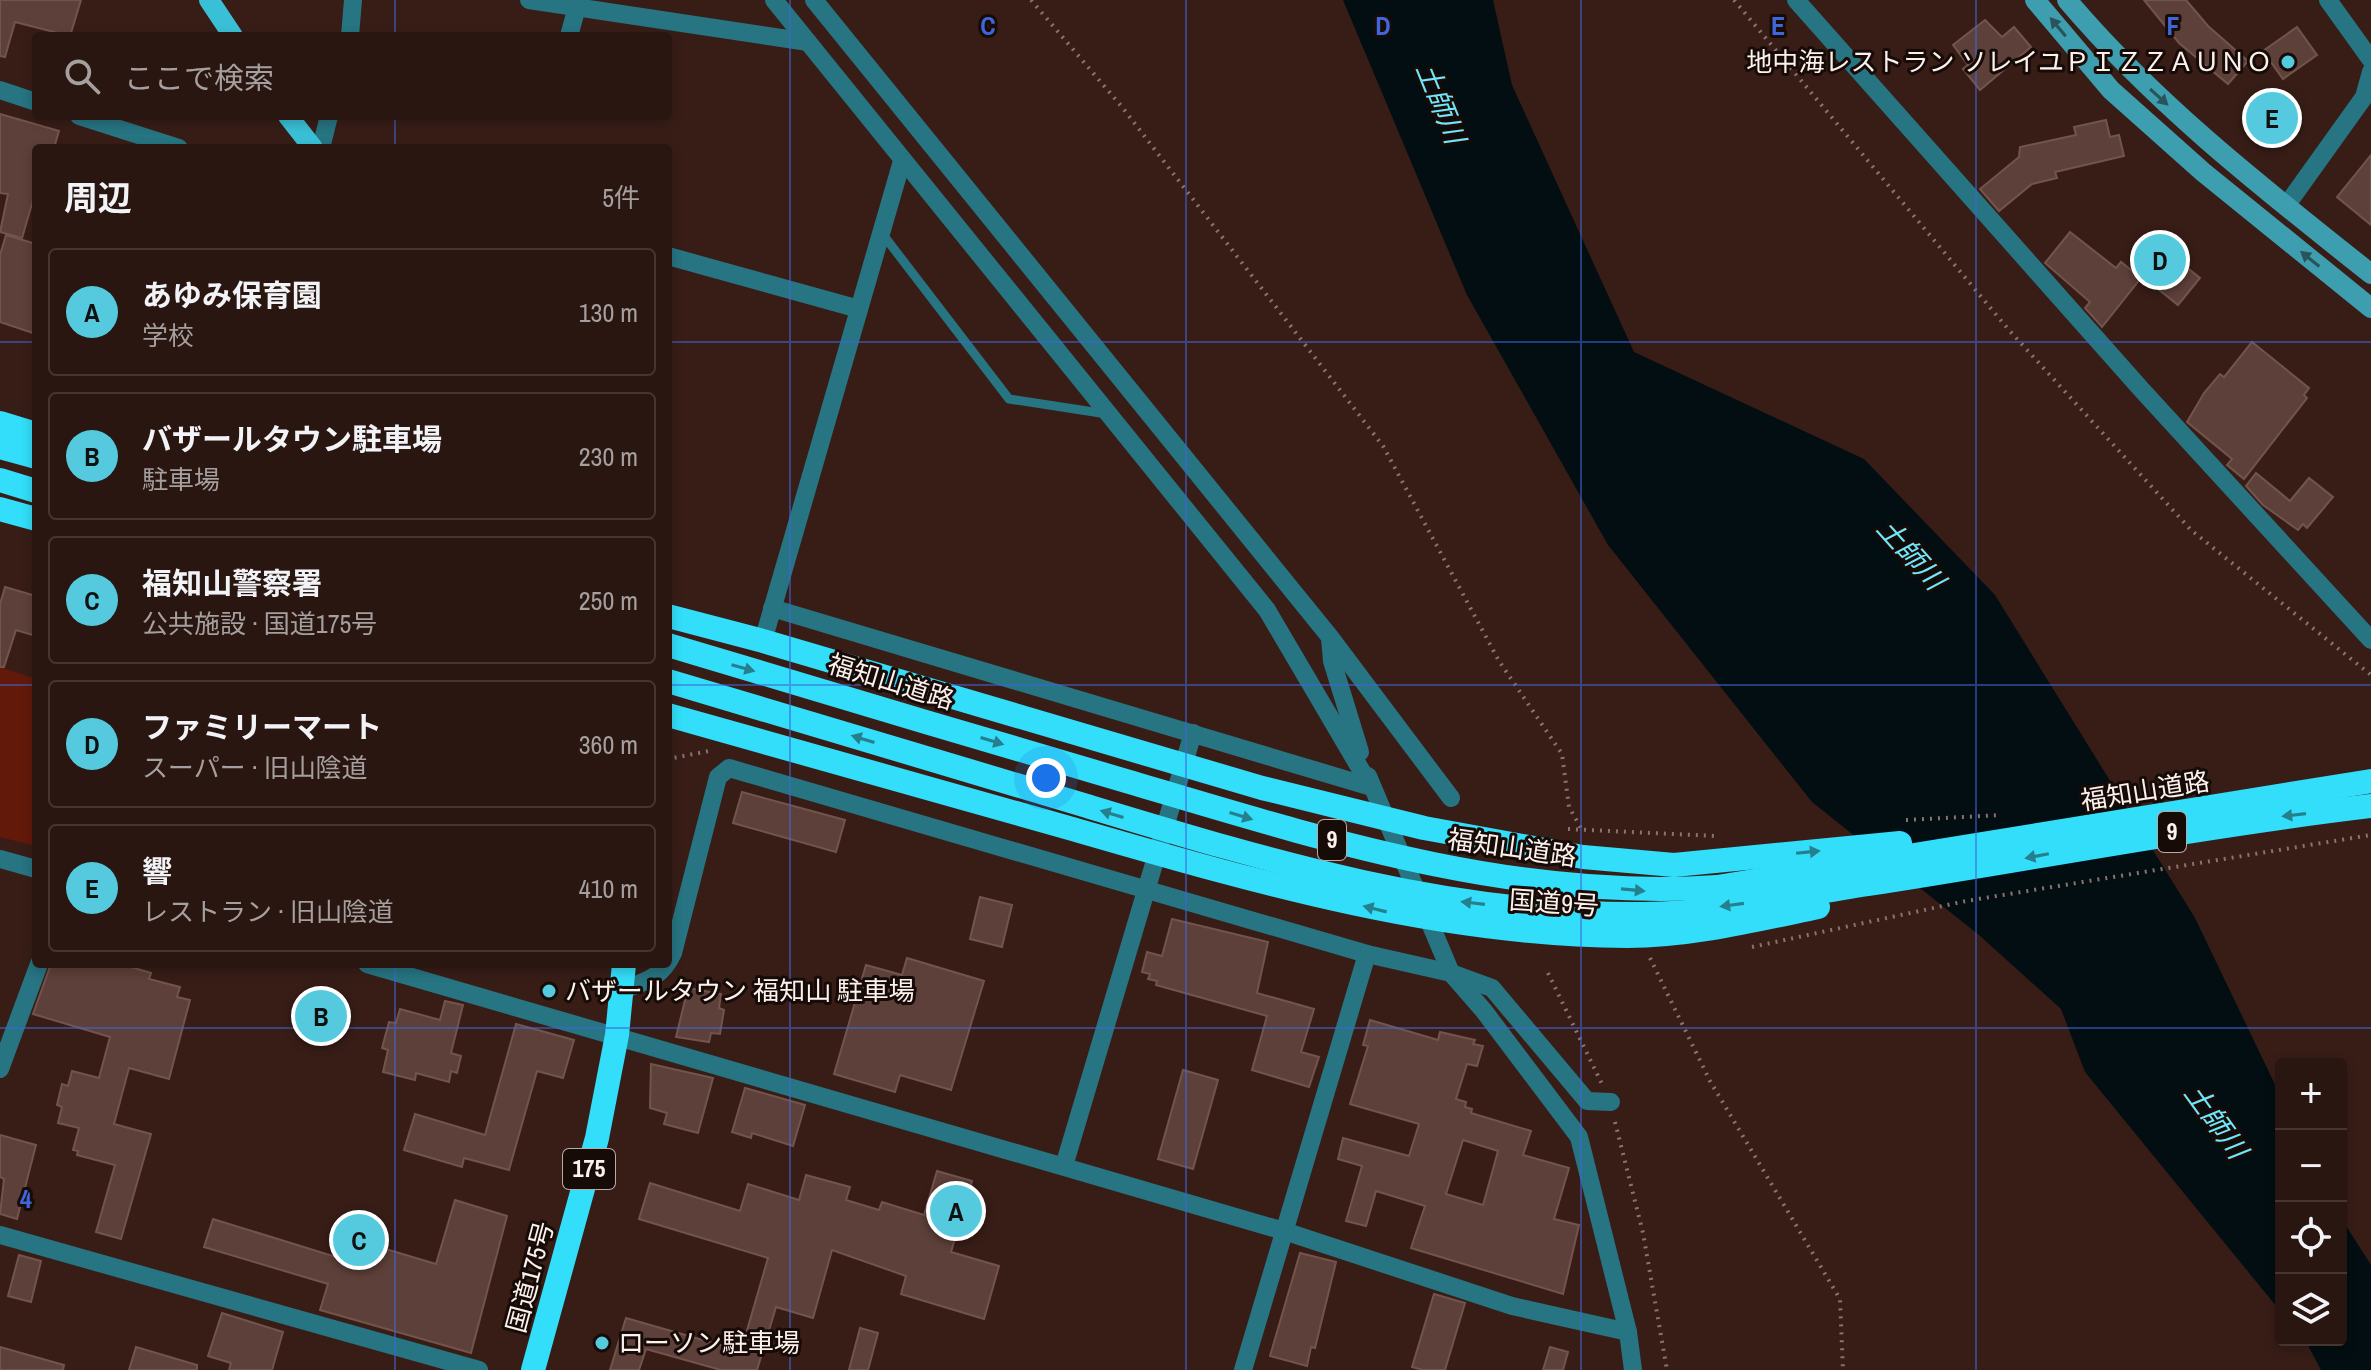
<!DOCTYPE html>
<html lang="ja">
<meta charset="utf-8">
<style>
:root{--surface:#2a1611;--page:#321f1a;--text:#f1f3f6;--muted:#a59f9f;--line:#463531;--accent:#55cadf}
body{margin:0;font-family:"Archivo Narrow","Noto Sans JP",sans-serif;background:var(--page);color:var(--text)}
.controls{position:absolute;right:24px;bottom:24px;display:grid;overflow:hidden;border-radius:8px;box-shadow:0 4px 12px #0003}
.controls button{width:72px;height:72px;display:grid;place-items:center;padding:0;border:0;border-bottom:2px solid var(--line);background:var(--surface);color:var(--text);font:40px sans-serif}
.you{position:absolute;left:1046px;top:778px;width:28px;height:28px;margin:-20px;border:6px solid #fff;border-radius:50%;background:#1a73e8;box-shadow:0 0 0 12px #1a73e833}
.badge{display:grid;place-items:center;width:52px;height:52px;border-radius:50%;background:var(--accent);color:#111;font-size:26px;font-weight:700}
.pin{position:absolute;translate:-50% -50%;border:4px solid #fff;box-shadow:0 2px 8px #0006}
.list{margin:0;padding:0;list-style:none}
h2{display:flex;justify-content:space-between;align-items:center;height:104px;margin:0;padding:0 32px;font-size:34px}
h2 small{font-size:26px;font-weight:400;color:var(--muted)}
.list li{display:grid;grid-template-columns:52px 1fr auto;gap:24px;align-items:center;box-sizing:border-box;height:128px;margin:0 16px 16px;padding:0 16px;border:2px solid var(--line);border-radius:8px}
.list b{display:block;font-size:30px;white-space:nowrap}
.list p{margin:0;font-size:26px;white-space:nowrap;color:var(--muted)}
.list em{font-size:26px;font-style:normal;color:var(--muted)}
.icon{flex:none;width:44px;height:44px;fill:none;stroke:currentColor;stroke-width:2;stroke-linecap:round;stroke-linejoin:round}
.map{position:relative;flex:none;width:2371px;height:1370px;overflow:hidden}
.search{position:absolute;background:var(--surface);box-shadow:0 4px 12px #0003;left:32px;top:32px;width:640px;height:88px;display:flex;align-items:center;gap:20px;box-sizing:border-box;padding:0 28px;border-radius:8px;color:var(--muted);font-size:30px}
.panel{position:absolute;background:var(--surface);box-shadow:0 4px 12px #0003;left:32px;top:144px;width:640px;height:824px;border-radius:8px}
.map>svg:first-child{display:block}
</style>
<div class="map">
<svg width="2371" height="1370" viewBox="0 0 2371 1370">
<rect width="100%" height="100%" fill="#381d17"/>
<!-- green -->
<polygon fill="#63190a" points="0,667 36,679 36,846 0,837"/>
<!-- water -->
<g fill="#020e11">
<polygon points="1343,0 1493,0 1512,85 1634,352 1864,459 1995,595 2195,918 2281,1097 2281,1312 2085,1072 2061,1009 1979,935 1812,802 1608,545 1467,295"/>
<polygon points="2341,1218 2371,1265 2371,1370 2321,1370 2305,1340 2341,1340"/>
</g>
<!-- building -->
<g fill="#5d4039" stroke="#73544d" stroke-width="2" fill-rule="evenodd">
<polygon points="0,0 81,0 70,36 15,22 5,57 0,56"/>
<polygon points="2144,0 2186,0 2208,26 2248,61 2228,84 2179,43"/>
<polygon points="1985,20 2002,37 2014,27 2031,47 1980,90 1963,69 1968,65 1953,45"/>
<polygon points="2297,27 2317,55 2283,79 2263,51"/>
<polygon points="2275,93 2296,110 2268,143 2248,126"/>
<polygon points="0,114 59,131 54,148 36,148 36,190 22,238 0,232 8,194 0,193"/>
<polygon points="2106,120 2110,137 2119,135 2124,156 2055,172 2057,178 2032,184 1999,211 1980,189 2019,157 2020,147 2076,135 2074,127"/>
<polygon points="2371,155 2371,225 2337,197"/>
<polygon points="2070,232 2116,268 2121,262 2141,278 2102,327 2085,308 2090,302 2045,263"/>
<polygon points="6,235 36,244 36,334 0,322 0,255"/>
<polygon points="2155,242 2200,278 2178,305 2133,269"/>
<polygon points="2252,342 2309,388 2304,395 2307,398 2244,479 2227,465 2232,459 2187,422 2204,393 2220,374 2224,377"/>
<polygon points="2256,473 2290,501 2309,478 2333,497 2307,528 2303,524 2298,530 2263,505 2246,486"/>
<polygon points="5,587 36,596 36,636 16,630 4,667 0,667 0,604"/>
<polygon points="742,792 845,820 836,852 733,823"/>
<polygon points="980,897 1012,905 1002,947 970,939"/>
<polygon points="1172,919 1268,942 1257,993 1314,1009 1301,1052 1319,1057 1309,1087 1252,1070 1267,1016 1156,985 1157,981 1148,979 1150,974 1142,972 1147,952 1162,956"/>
<polygon points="907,958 984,981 951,1090 900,1075 895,1092 834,1074 866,965 902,975"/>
<polygon points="51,964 121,964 151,973 149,979 180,987 177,997 190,1000 169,1079 129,1068 114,1124 151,1134 121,1239 96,1232 115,1165 77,1155 78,1151 73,1150 79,1128 58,1123 62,1107 57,1105 62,1084 68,1086 72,1071 99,1078 110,1037 33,1014"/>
<polygon points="688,988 721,994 719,1008 724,1010 720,1034 711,1033 709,1042 676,1037"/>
<polygon points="445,1001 463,1005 451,1053 461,1056 457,1073 451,1071 449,1082 416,1073 415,1080 383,1072 388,1050 382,1048 389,1022 396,1023 400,1009 440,1020"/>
<path d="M1370,1020L1438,1040L1440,1032L1475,1040L1473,1044L1483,1046L1477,1066L1467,1064L1456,1099L1466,1102L1465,1107L1472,1109L1471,1113L1531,1131L1523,1155L1569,1168L1554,1219L1579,1225L1563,1294L1411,1248L1425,1206L1376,1191L1366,1226L1346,1221L1362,1166L1338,1159L1343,1138L1409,1156L1419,1124L1350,1104L1368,1046L1363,1045ZM1463,1140L1498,1151L1483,1205L1446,1194Z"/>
<polygon points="516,1024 574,1040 563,1078 537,1071 509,1170 464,1158 462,1167 404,1150 415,1114 485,1135"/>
<polygon points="651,1064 713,1078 698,1133 664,1124 667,1113 650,1108"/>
<polygon points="1183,1070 1218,1080 1193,1169 1158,1159"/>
<polygon points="745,1088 805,1105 793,1146 752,1133 751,1138 732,1132"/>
<polygon points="0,1135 36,1145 17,1219 0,1214 4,1179 0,1177"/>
<polygon points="937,1171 972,1181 951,1252 999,1266 984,1319 901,1294 906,1276 832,1250 813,1318 776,1307 757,1370 721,1370 646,1349 639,1370 610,1370 626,1318 741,1351 768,1258 639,1219 650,1183 740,1211 748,1184 799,1200 806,1175 850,1187 846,1200 879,1210 882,1202 924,1215"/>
<polygon points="455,1200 507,1216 471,1353 320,1310 328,1284 204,1247 213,1219 336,1257 342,1236 436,1264"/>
<polygon points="1300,1253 1336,1262 1315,1348 1311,1347 1307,1366 1270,1356"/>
<polygon points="19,1255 41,1261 31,1302 8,1296"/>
<polygon points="1434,1294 1465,1303 1445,1370 1423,1370 1412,1367"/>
<polygon points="222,1313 283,1332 272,1370 229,1370 231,1363 208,1356"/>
<polygon points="860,1328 878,1333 868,1370 849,1370"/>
<polygon points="0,1347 64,1365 63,1370 0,1370"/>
<polygon points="136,1347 197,1365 197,1370 129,1370"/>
<polygon points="1550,1347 1568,1352 1563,1370 1543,1370"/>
</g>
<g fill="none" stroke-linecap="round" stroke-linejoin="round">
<!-- path -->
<g stroke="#88736f" stroke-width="4" stroke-dasharray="2 6" stroke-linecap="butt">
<polyline points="1031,0 1122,107 1383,446 1499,661 1562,754 1569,807 1582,830"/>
<polyline points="1734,0 2008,329 2191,530 2371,675"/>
<polyline points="668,754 673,758 709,751"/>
<polyline points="1906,820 2001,815"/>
<polyline points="1568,829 1715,836"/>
<polyline points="1752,947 1966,901 2371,835"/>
<polyline points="1650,958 1710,1081 1840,1299 1843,1370"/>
<polyline points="1548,973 1602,1084"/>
<polyline points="1615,1122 1643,1233 1667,1370"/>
</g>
<!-- lane -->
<polyline stroke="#277482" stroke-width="9" points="881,232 1009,399 1107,414"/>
<!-- street -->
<g stroke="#277482" stroke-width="18">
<polyline points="529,0 808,42"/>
<polyline points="774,0 1267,610 1371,787"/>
<polyline points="814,0 1330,637 1451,798"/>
<polyline points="1796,0 2141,389 2371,640"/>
<polyline points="2328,0 2371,60"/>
<polyline points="350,36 353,0"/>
<polyline points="569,36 577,7"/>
<polyline points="0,90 36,102"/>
<polyline points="79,116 179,148"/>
<polyline points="321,148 329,116"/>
<polyline points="2286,206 2364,97 2371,72"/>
<polyline points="668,256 859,309"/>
<polyline points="772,608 1371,787"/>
<polyline points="1330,638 1332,661 1360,752"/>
<polyline points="763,641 902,161"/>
<polyline points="1368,776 1451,973 1484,1011 1579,1137 1628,1332 1633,1370"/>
<polyline points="0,859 36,869"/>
<polyline points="367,964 1284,1231 1512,1306 1628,1332"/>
<path d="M623,990C647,981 662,977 673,953L718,777L729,768L1367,954L1451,973L1492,988L1587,1101L1611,1102"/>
<polyline points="0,1069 39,964"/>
<polyline points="1064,1166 1193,733"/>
<polyline points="0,1235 479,1370"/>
<polyline points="1243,1370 1367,954"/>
</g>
<!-- secondary -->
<g stroke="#3d9eaf" stroke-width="20">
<polyline points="2035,0 2111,90 2203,172 2371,308"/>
<path d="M2067,0C2156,105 2264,189 2371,274"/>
</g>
<!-- primary -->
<g stroke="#3ac0d6" stroke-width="20">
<polyline points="209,0 233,36"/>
<polyline points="288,116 313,148"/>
</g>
<!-- highway -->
<g stroke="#32def9" stroke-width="24">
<polyline points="0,423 36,434"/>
<polyline points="0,447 36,457"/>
<polyline points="0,480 36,491"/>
<polyline points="0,509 36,519"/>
<polyline points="668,616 763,641 1262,788 1424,828 1583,857 1674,865 1900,843"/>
<path d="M668,645C821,691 973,736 1126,781C1318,838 1514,901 1717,887L2371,781"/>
<path d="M668,681C808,723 948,765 1087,806C1272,862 1449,916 1644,914C1719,914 1795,895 1869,884C2037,858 2203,826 2371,806"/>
<path d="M668,715C804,752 940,791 1076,830C1256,882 1438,935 1627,936C1691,936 1756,920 1818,907"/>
<polyline points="533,1370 597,1138 617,1035 624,964"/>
</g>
</g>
<!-- one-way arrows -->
<defs><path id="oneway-solid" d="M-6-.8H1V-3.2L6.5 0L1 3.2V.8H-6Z" transform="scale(2)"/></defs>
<g fill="#2a545c">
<use href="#oneway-solid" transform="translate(2058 27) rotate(-130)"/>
<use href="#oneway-solid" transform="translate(2159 97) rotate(42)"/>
<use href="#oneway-solid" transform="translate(2310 259) rotate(-141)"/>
</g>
<g fill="#267f8d">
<use href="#oneway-solid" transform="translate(743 668) rotate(16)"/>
<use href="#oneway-solid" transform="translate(863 739) rotate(-163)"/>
<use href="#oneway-solid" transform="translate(992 741) rotate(17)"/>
<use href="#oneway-solid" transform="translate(1112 814) rotate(-163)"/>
<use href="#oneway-solid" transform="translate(2294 815) rotate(173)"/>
<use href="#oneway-solid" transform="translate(1241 816) rotate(17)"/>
<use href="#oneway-solid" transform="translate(1808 852) rotate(-6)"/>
<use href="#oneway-solid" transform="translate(2037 856) rotate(169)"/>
<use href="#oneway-solid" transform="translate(1633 890) rotate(5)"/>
<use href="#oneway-solid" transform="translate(1473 903) rotate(-173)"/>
<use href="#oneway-solid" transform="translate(1732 905) rotate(172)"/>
<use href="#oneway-solid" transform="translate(1375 909) rotate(-166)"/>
</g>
<!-- grid -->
<path fill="none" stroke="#3f66db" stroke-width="2" stroke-opacity="0.55" d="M395,0V36M790,0V1370M1186,0V1370M1581,0V1370M1976,0V1370M395,116V148M0,342H36M668,342H2371M0,685H36M668,685H2371M395,964V1370M0,1028H2371"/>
<!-- markers -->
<g fill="#55cadf" stroke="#170b08" stroke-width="3">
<circle cx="2288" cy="62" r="8"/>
<circle cx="549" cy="991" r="8"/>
<circle cx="602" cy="1343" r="8"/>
</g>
<g text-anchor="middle" stroke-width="6" stroke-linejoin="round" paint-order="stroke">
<!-- shield labels -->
<g fill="#170b08" stroke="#b8aca9" stroke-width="2">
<rect x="2158" y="812" width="28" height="40" rx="6"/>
<rect x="1318" y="820" width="28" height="40" rx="6"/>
<rect x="563" y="1149" width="52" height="40" rx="6"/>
</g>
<g font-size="24" font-weight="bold" fill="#fdf1ee">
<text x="2172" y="840">9</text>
<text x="1332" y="848">9</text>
<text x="589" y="1177">175</text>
</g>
<!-- poi labels -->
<g font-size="26" fill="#fdf1ee" stroke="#170b08" text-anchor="start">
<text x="2272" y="71" text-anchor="end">地中海レストラン ソレイユＰＩＺＺＡＵＮＯ</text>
<text x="565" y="1000">バザールタウン 福知山 駐車場</text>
<text x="618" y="1352">ローソン駐車場</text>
</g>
<!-- street labels -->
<g font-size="26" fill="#fdf1ee" stroke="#170b08">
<text transform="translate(891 682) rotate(17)" y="9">福知山道路</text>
<text transform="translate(2145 791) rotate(-9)" y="9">福知山道路</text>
<text transform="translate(1512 848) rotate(8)" y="9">福知山道路</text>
<text transform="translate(1554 903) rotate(4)" y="9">国道9号</text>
<text transform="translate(530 1277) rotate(-75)" y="9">国道175号</text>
</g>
<!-- water labels -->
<g font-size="28" font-style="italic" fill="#6fe7fc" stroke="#170b08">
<text transform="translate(1441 103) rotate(68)" y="10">土師川</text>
<text transform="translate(1911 554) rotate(48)" y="10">土師川</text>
<text transform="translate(2216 1121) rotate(54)" y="10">土師川</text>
</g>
</g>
<g font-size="26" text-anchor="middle" font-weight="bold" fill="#3f66db" stroke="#170b08" stroke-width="6" stroke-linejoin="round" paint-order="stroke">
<text x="988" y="35">C</text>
<text x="1383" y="35">D</text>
<text x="1778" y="35">E</text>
<text x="2173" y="35">F</text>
<text x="26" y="1208">4</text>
</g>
</svg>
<div class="controls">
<button>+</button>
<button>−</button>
<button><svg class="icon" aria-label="locate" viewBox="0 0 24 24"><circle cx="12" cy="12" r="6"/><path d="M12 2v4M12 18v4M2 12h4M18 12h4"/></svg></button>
<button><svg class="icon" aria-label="layers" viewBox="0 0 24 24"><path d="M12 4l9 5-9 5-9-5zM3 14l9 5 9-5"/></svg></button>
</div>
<div class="you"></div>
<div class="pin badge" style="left:956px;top:1211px">A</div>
<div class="pin badge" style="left:321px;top:1016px">B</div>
<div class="pin badge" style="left:359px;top:1240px">C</div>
<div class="pin badge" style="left:2160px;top:260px">D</div>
<div class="pin badge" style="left:2272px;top:118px">E</div>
<div class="search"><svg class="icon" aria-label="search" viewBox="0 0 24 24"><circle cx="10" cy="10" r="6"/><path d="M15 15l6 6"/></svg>ここで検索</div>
<section class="panel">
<h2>周辺<small>5件</small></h2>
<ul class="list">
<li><span class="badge">A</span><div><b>あゆみ保育園</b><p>学校</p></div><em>130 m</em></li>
<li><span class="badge">B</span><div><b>バザールタウン駐車場</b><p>駐車場</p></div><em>230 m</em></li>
<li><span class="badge">C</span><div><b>福知山警察署</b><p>公共施設 · 国道175号</p></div><em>250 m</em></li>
<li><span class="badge">D</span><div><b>ファミリーマート</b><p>スーパー · 旧山陰道</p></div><em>360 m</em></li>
<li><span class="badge">E</span><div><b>響</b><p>レストラン · 旧山陰道</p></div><em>410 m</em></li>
</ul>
</section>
</div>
